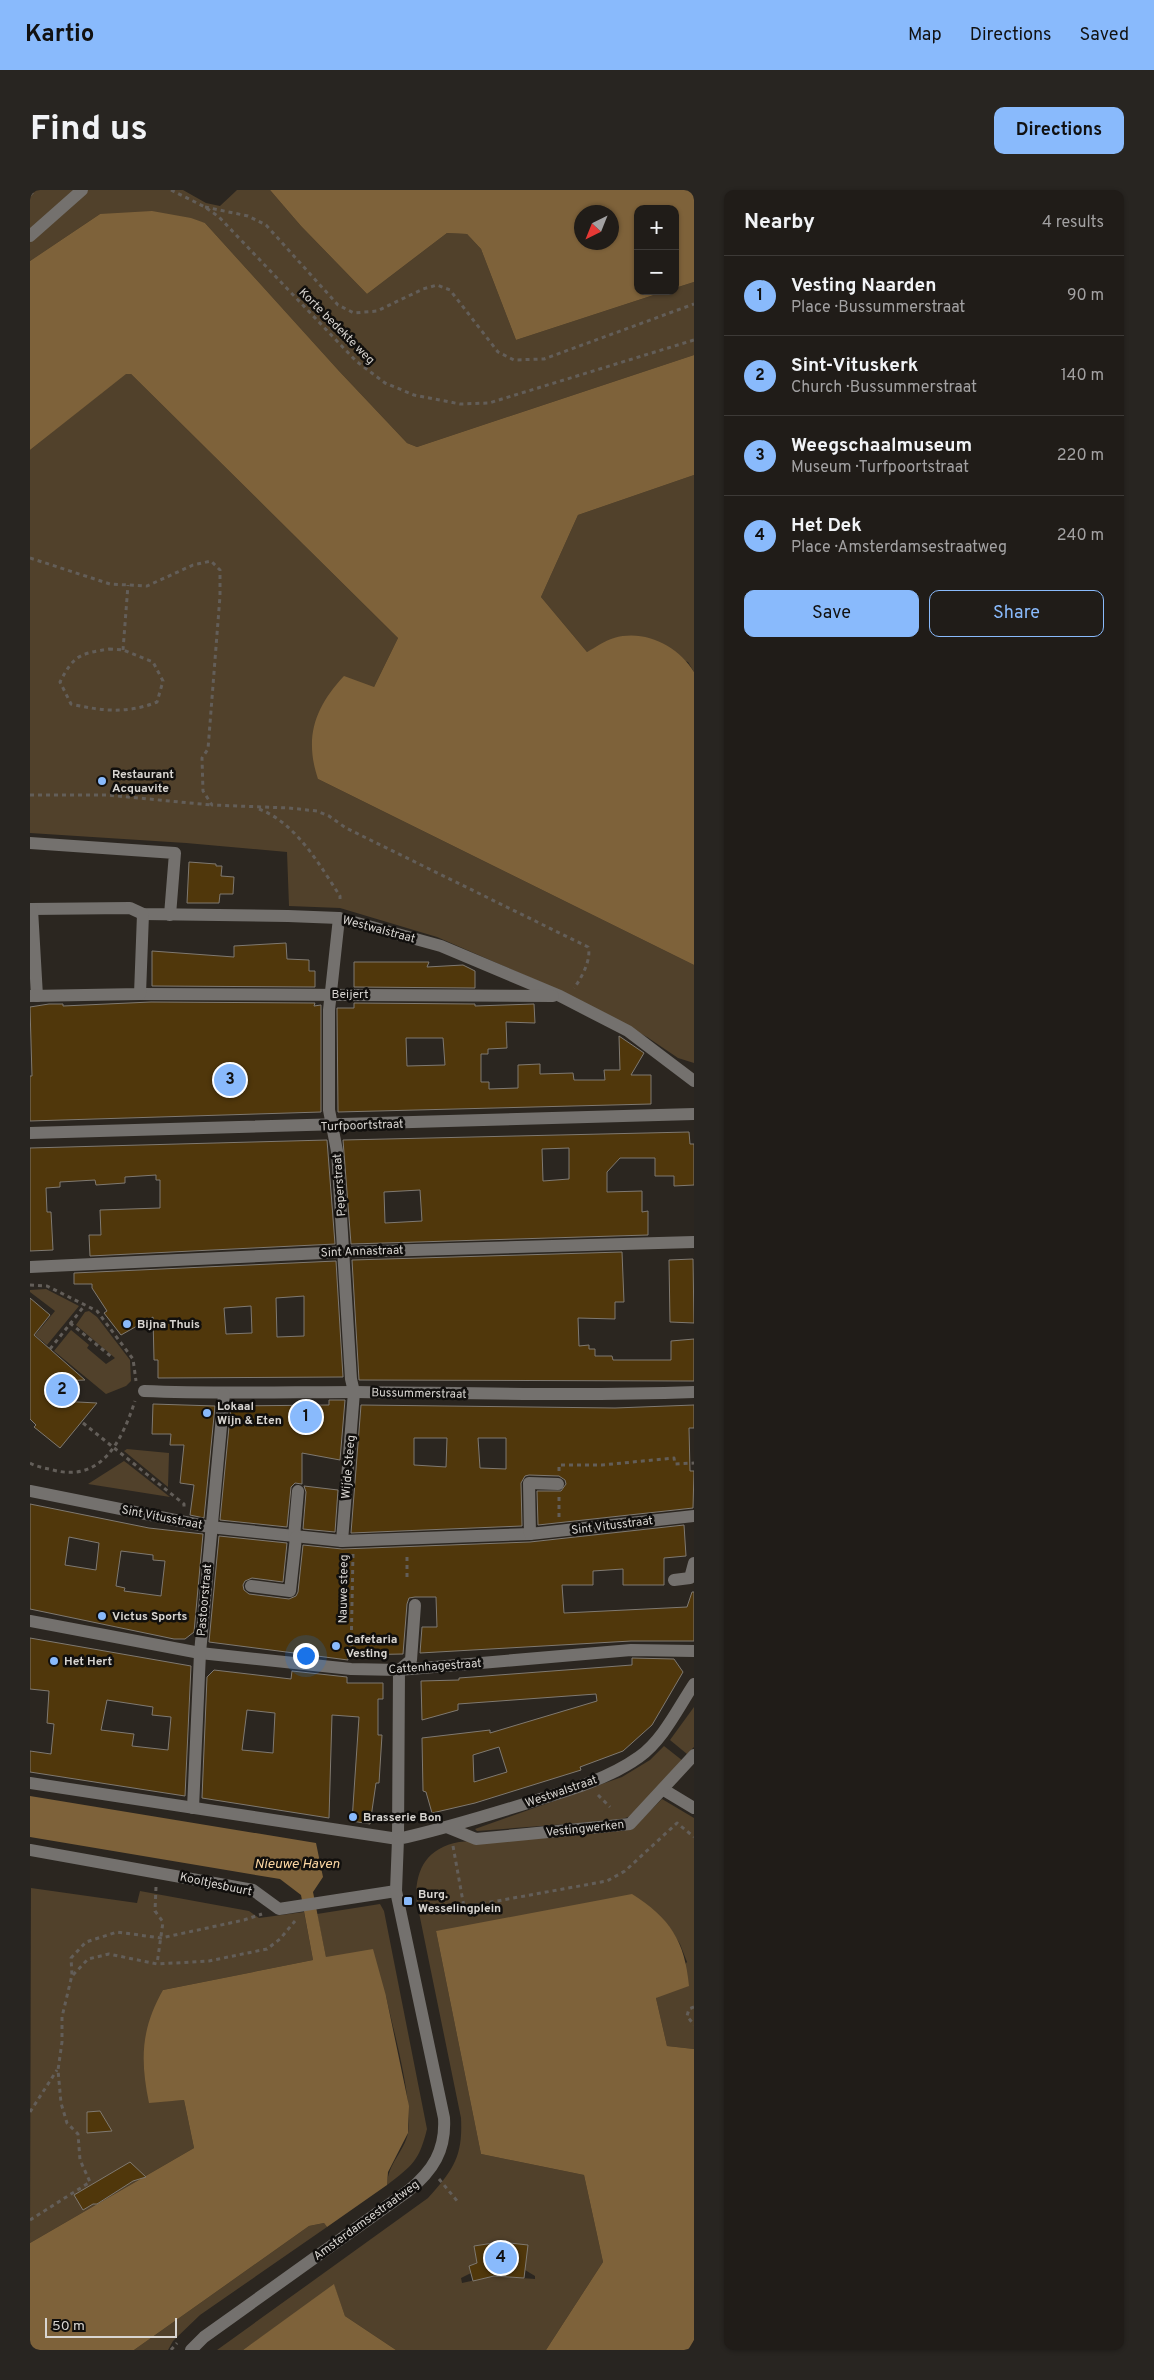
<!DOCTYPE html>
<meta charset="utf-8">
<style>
:root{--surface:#201c18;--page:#282521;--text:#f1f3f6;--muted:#a2a1a2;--line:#3d3a37;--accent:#89bafc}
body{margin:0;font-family:Overpass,sans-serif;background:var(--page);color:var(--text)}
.controls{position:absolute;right:15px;top:15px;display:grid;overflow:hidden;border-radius:10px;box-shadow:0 1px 4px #0004}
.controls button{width:45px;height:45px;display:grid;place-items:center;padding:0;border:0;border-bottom:1px solid var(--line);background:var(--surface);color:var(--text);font:25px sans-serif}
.compass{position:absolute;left:544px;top:15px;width:45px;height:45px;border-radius:50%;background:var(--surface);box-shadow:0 1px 4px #0004;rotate:223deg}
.scale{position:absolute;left:15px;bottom:12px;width:132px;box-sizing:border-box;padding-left:5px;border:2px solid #d8d5d1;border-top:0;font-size:14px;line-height:18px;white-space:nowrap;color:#d8d5d1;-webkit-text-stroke:4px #110f0d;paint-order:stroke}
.you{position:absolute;left:275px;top:1465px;width:18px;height:18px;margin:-12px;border:4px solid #fff;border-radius:50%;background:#1a73e8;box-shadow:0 0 0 8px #1a73e833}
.badge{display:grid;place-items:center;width:32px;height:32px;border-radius:50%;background:var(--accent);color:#111;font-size:16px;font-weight:700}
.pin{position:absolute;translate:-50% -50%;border:2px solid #fff;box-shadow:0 1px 5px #0006}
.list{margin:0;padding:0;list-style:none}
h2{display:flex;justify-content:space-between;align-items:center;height:65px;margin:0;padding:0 20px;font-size:21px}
h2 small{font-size:16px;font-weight:400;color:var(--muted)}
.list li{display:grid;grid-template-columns:32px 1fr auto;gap:15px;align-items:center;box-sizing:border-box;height:80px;padding:0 20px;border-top:1px solid var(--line)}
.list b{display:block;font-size:19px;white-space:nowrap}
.list p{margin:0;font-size:16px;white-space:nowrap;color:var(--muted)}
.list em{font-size:16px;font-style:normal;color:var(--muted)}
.actions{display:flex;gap:10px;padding:15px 20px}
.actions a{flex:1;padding:11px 0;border:1px solid var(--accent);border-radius:10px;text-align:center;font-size:18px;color:var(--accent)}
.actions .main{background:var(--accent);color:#111}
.map{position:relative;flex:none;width:664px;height:2160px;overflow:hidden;border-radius:10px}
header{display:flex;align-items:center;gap:30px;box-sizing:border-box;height:70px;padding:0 25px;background:var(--accent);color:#111}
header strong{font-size:24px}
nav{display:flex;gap:28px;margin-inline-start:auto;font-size:18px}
.intro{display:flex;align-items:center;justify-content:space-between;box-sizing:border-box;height:120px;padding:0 30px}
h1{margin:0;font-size:35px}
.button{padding:12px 22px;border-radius:10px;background:var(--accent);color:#111;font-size:18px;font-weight:700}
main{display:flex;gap:30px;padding:0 30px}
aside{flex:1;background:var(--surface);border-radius:10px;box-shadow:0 1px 4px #0004}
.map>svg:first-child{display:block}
</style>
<header>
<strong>Kartio</strong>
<nav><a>Map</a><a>Directions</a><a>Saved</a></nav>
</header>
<div class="intro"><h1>Find us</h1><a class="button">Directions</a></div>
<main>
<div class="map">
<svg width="664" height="2160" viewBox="0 0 664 2160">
<rect width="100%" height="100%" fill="#2b2620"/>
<!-- green -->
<g fill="#51412b" fill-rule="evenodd">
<polygon points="0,0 153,0 176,13 190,16 207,0 240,0 271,36 337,104 417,43 437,44 451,59 486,150 636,101 645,101 645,98 664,92 664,165 387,257 377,253 309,181 175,33 70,24 0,71"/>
<polygon points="96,183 101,184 368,448 344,497 288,589 664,775 664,873 648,868 617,847 531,801 407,747 310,718 259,716 257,662 156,653 0,643 0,260"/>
<polygon points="664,285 664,482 658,472 585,448 557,462 511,407 548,325"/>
<polygon points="16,1099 49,1116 17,1155 5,1145 25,1121 0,1102 0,1100"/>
<polygon points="59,1121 67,1127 100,1170 101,1191 96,1196 76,1204 24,1161 41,1140 59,1155 57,1158 76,1174 85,1168 46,1135 55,1122"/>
<polygon points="97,1259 139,1263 138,1297 94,1261"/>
<polygon points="94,1271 98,1274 140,1307 58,1294"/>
<polygon points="664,1517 664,1557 657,1564 640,1550"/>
<polygon points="634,1556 653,1571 601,1626 589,1630 447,1641 445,1639 592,1587 620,1570"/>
<path d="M632,1609L664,1628V1859L637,1856L626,1808L657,1772L650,1754L638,1735L406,1741L451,1964L554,1985L573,2072L516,2160H366L315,2126L304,2095L213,2160H187L398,2008C423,1980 433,1967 431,1928L386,1708C386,1677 398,1658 429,1652L604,1637ZM470,2052L497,2056L495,2080L505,2086V2089L464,2086L432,2093L431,2088L441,2083L439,2076L447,2073L444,2056Z"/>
<polygon points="1,1698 107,1713 110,1701 219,1721 229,1728 274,1722 283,1770 133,1800 119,1912 154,1910 164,1958 0,2053"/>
<path d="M350,1714L354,1721L397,1939C389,1971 383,1975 357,1995C358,1973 374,1962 378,1943C384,1913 363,1839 356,1806L296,1767L287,1724Z"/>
<polygon points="294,2033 297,2037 170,2125 143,2151 138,2160 104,2160 279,2036"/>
</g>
<!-- water -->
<g fill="#7e623a" fill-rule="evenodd">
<path d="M240,0H664V92L645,98V19H608V101H636L486,150L451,59L437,44L417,43L337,104L271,36ZM582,22V52H552V22Z"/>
<path d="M122,21L161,28L175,33L309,181L377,253L387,257L664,165V285L548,325L511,407L557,462C566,457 574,451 584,448C615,439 648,456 664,482V775L288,589C274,547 285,517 314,486L344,497L368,448L101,184H96L0,260V71L70,24Z"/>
<path d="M0,1606L286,1653L293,1687L283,1702L296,1767L343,1759L356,1806L379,1916L378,1943L358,1982L357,1995L297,2037L294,2033L279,2036L104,2160H0V2053L164,1958L154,1910L119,1913C110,1869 111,1839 133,1800L283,1770L271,1705L250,1689L0,1647Z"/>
<path d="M602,1704C640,1728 655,1751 659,1796L626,1808L637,1856L664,1859V2150L658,2160H516L573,2072L554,1985L451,1964L406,1741Z"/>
<polygon points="304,2094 315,2126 366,2160 213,2160"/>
</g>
<!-- building -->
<g fill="#50370b" stroke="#7f7971" fill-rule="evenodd">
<polygon points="159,672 186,674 186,676 192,676 191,686 204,687 203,704 190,704 189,713 157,713"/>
<polygon points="256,753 257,769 279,770 279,781 285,781 285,797 122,796 122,761 204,767 204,756"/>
<polygon points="324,772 399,772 397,777 433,775 445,781 445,798 324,797"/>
<polygon points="121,812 285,813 284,816 291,815 291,922 0,931 0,886 2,886 0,817 19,814 33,814 33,816"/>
<path d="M324,813L445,814V816L504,814L505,833L476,832L477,858L458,859V864H451V892H459V899L488,898V875L510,874V884L543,883L544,890H575L574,880H590L589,846L614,863L601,885H621V914L308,922L307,818H324ZM376,848H413L415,875L377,876Z"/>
<path d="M659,942L660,954H664V995L644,996V986H625V968H590L577,982V1002L612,1001V1022L618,1021V1045L321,1054L313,950ZM539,958V989L513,991L512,959ZM390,1000L392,1031L355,1033L354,1002Z"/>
<polygon points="297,950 305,1054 60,1066 59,1045 71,1045 70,1020 130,1018 130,990 126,990 126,985 95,987 95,993 66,995 65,990 30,992 30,997 16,998 17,1022 21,1022 23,1060 0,1061 0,958"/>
<polygon points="592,1062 594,1112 585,1112 585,1129 548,1128 549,1156 559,1155 559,1159 565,1159 565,1166 582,1166 583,1170 641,1170 641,1151 664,1149 664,1191 329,1190 322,1070"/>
<polygon points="663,1069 664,1133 640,1132 639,1070"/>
<path d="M306,1071L313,1187L128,1188V1170H124L123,1127L91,1145L74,1123L77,1121L62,1098V1094H44V1083ZM274,1106V1146L247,1147L246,1108ZM221,1116L222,1143L196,1144L194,1118Z"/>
<polygon points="0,1108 20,1125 4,1145 55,1190 29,1191 29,1211 67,1213 30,1258 4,1237 6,1235 0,1229"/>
<polygon points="299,1210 315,1210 310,1270 272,1263 272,1294 265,1293 261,1297 257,1337 190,1330 201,1216 299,1215"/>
<polygon points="123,1214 185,1216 174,1328 160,1325 164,1295 150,1293 154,1255 140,1255 141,1244 122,1244"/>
<path d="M331,1215L585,1218L664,1215V1238H659L660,1281H664L663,1318L508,1335L507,1301H531L536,1294L535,1290L529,1286L499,1285L495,1286L491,1293L492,1336L321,1343ZM384,1248H417L416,1277L384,1275ZM448,1248H476V1279L450,1278Z"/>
<polygon points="274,1296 308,1300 305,1342 273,1339 276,1302"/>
<path d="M0,1314L119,1338L173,1344L164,1442L155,1449H144L0,1419ZM39,1347L69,1353L66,1380L35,1375ZM91,1361L123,1365V1370L135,1371L131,1406L94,1401L95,1398L86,1396Z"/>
<polygon points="654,1335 656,1366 634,1368 634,1395 593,1395 593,1379 563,1381 563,1395 532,1395 534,1423 657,1417 662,1402 664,1402 664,1451 601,1451 390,1463 392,1437 407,1437 406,1407 385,1407 379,1408 377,1414 373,1464 318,1465 318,1470 179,1452 189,1346 257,1353 253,1392 222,1388 215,1391 213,1395 214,1400 219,1404 259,1409 266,1406 268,1402 273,1355 312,1359 500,1352"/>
<path d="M0,1448L161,1476L155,1606L0,1582V1561L21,1564L24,1534L17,1533L19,1501L0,1499ZM77,1510L123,1517L122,1525L141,1527L138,1560L102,1556L104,1544L71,1540Z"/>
<path d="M602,1468L644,1469L653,1482L622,1535L593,1561L550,1577L551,1580L445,1613L402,1623L396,1602L393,1601L392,1548L460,1540V1543L567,1511L566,1504L428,1514V1520L392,1530L391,1491L429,1490V1488L602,1475ZM469,1557L477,1582L444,1592L443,1565Z"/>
<path d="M184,1480L261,1489L262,1481L317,1487V1493H353V1509H348V1545H352L349,1593H346L340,1634L322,1631L329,1527L302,1525L299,1628L172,1608L177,1487ZM217,1520L245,1523L243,1563L212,1560Z"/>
<polygon points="70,1921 82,1941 57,1943 57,1922"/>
<polygon points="100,1972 116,1987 103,1991 67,2014 63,2014 53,2020 44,2005"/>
<polygon points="470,2052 498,2055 494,2088 464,2086 443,2091 439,2076 447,2073 444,2056"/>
</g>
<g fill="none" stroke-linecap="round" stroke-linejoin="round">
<!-- path -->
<g stroke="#635e59" stroke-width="3" stroke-dasharray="4 4" stroke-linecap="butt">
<polyline points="141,0 175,17 189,27 326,171 355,193 384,205 430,214 459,213 664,150"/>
<polyline points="0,5 5,0"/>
<polyline points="175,17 218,26 236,35 308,115 324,123 347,121 393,99 407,95 420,100 468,162 484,170 514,169 664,114"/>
<path d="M0,368L80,394L117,396L163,375L181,371L190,380V406L178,559L172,568L173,601L182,615L259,618L287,621L299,626L316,638L558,757C562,769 551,789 544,798"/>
<path d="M79,459L93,460L123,472L133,491L127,512C97,524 72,521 41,514L30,492C44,465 49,464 79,459Z"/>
<polyline points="93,460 98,395"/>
<polyline points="0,605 77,605 181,615"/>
<path d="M229,619C266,633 289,674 310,706V713"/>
<polyline points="0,1095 17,1096 67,1121 103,1169 106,1191"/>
<polyline points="40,1133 83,1168"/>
<polyline points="20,1159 55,1115"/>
<polyline points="53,1233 154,1314 154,1317"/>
<path d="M0,1273C7,1277 15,1278 23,1280C72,1293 92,1250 105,1211"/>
<polyline points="529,1281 529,1275 572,1275 644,1268 645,1274 664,1273"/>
<polyline points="529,1307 529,1328"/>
<polyline points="377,1387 377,1363"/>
<polyline points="321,1464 323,1363"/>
<polyline points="568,1605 580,1617"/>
<polyline points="423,1656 434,1717 577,1691 595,1681 647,1633 664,1647"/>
<polyline points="126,1697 125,1721 133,1732 127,1774"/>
<polyline points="43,1785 58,1769 79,1764 127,1774 179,1771 237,1759 250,1749 265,1731"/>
<polyline points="664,1817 659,1819 657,1826 664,1835"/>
<polyline points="0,1922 27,1880"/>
<polyline points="409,1989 428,2012"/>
<polyline points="0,2030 60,1992 50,1970 48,1944 37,1933 31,1913 28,1880 32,1852 32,1827 42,1785 41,1768 56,1752 87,1742 131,1748 214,1730 232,1724"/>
<polyline points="141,2160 147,2153"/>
</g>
<!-- minor -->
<g stroke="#74716e" stroke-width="12">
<polyline points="0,46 52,0"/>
<polyline points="0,653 145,663 140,725"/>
<polyline points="0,719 100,718 113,724 258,726 309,728 411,756 530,806 598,841 664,891"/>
<polyline points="2,719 7,806"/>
<polyline points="309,728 299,820 299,920 307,961 321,1189 324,1202 312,1351"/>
<polyline points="110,804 523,806"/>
<polyline points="0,806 110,804 113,724"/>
<polyline points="0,943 664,924"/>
<polyline points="0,1077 314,1062 664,1052"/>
<path d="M114,1201C185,1204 255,1202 326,1202C439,1203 551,1206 664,1202"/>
<polyline points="0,1301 180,1337 312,1351 500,1344 664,1326"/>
<polyline points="500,1344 499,1293 528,1294"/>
<polyline points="264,1347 268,1301"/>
<polyline points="644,1390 660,1388 664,1373"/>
<polyline points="221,1396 260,1401 266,1347"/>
<polyline points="0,1431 170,1463 321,1479 369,1480 601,1460 664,1461"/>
<polyline points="369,1480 381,1470 385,1415"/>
<polyline points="0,1593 368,1649 369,1480"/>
<polyline points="634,1600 664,1618"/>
<polyline points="163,1618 170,1463 194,1204"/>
<polyline points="419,1638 446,1649 600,1634 664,1565"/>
<polyline points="0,1660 223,1700 249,1719 366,1701"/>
<path d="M161,2160L174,2147L378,2001C403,1981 416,1960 414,1928L366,1701L368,1649C414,1639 459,1625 504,1611C540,1600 578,1589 609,1567C633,1550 648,1518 664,1494"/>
</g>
</g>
<!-- markers -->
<g fill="#89bafc" stroke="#110f0d" stroke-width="2">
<circle cx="72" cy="591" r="5"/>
<circle cx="97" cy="1134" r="5"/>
<circle cx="177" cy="1223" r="5"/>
<circle cx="72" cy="1426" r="5"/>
<circle cx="306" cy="1456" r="5"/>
<circle cx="24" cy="1471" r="5"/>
<circle cx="323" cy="1627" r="5"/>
<rect x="373" y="1706" width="10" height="10" rx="2.5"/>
</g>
<g text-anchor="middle" stroke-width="5" stroke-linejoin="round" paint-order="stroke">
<!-- street labels -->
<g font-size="12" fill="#d8d5d1" stroke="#110f0d">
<text transform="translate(307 136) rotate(45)" y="4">Korte bedekte weg</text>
<text transform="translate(349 739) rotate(15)" y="4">Westwalstraat</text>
<text x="320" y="808">Beijert</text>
<text transform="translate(332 935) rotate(-2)" y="4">Turfpoortstraat</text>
<text transform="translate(309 995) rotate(-94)" y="4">Peperstraat</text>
<text transform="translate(332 1061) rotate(-2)" y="4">Sint Annastraat</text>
<text transform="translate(389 1203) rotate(1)" y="4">Bussummerstraat</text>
<text transform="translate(318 1277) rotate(-85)" y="4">Wijde Steeg</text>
<text transform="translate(132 1327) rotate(11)" y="4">Sint Vitusstraat</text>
<text transform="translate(582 1335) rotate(-7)" y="4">Sint Vitusstraat</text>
<text transform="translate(313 1399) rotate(-89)" y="4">Nauwe steeg</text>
<text transform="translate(174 1410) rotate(-85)" y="4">Pastoorstraat</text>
<text transform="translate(405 1476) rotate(-4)" y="4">Cattenhagestraat</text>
<text transform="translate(531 1601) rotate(-19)" y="4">Westwalstraat</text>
<text transform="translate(555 1638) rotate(-6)" y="4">Vestingwerken</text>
<text transform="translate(186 1694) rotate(12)" y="4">Kooltjesbuurt</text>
<text transform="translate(336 2030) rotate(-36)" y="4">Amsterdamsestraatweg</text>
</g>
<!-- poi labels -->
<g font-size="12" font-weight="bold" fill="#d8d5d1" stroke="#110f0d" text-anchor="start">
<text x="82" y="588">Restaurant<tspan x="82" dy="14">Acquavite</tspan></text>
<text x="107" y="1138">Bijna Thuis</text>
<text x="187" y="1220">Lokaal<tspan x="187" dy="14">Wijn &amp; Eten</tspan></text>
<text x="82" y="1430">Victus Sports</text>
<text x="316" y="1453">Cafetaria<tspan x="316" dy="14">Vesting</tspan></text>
<text x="34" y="1475">Het Hert</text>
<text x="333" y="1631">Brasserie Bon</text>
<text x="388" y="1708">Burg.<tspan x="388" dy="14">Wesselingplein</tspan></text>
</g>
<!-- water labels -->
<g font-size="14" font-style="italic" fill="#fad5a2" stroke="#110f0d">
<text x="267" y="1678">Nieuwe Haven</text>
</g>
</g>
</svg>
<div class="controls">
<button>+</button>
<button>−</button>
</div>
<svg class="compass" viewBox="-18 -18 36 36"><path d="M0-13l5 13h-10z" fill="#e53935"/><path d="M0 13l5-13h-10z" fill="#a2a1a2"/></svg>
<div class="scale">50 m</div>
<div class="you"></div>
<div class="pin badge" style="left:276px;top:1227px">1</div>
<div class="pin badge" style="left:32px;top:1200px">2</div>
<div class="pin badge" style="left:200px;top:890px">3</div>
<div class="pin badge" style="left:471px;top:2068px">4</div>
</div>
<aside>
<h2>Nearby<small>4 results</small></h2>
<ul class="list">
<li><span class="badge">1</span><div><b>Vesting Naarden</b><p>Place · Bussummerstraat</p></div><em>90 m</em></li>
<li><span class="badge">2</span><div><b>Sint-Vituskerk</b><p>Church · Bussummerstraat</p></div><em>140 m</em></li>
<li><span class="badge">3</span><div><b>Weegschaalmuseum</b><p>Museum · Turfpoortstraat</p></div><em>220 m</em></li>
<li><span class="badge">4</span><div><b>Het Dek</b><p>Place · Amsterdamsestraatweg</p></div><em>240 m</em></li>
</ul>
<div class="actions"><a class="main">Save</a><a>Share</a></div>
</aside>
</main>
